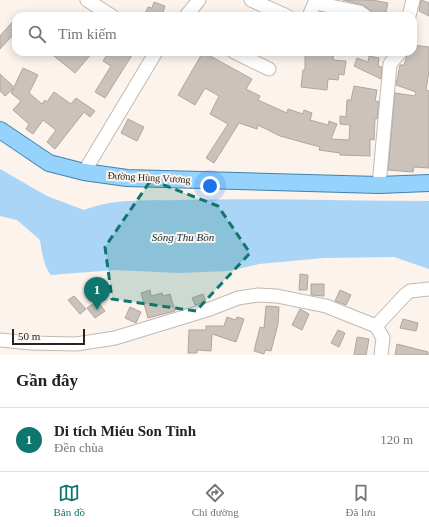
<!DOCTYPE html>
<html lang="vi">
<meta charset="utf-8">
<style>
:root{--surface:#fff;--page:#f2f2f2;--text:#222;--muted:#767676;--line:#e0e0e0;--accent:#0f766e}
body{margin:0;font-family:Georgia,serif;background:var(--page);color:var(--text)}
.scale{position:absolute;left:12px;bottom:10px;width:73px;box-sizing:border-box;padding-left:4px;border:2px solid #272421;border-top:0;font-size:11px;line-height:14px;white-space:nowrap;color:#272421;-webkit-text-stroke:3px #fcf3ec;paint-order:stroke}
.you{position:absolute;left:210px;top:186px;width:14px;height:14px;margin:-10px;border:3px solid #fff;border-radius:50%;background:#1a73e8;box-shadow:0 0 0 6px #1a73e833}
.badge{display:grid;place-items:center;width:26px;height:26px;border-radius:50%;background:var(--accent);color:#fff;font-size:13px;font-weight:700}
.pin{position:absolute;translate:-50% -33px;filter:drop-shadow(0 1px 2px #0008)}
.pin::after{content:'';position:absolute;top:21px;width:14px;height:12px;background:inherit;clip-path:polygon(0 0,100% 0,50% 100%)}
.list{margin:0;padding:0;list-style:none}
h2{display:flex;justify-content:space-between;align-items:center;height:52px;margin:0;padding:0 16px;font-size:17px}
h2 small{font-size:13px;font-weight:400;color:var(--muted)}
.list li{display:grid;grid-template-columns:26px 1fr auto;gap:12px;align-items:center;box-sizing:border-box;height:64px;padding:0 16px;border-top:1px solid var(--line)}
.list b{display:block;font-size:15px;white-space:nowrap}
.list p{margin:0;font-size:13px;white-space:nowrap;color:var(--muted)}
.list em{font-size:13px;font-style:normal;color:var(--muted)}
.icon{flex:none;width:22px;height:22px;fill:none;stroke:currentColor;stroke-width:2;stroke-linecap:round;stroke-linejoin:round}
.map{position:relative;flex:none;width:429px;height:355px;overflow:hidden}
.search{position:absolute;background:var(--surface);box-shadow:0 2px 10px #0003;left:12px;right:12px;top:12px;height:44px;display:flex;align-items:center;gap:10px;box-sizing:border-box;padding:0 14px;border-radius:12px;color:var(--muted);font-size:15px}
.sheet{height:116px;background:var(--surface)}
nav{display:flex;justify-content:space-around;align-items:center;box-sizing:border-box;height:56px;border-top:1px solid var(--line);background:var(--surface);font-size:11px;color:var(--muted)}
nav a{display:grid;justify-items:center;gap:2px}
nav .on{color:var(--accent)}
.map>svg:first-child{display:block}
</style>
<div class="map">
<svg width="429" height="355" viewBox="0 0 429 355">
<rect width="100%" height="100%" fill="#fcf3ec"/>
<!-- water -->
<path fill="#aad5f6" d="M0,169L47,196L84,210C113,198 149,201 180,200C263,198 346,201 429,201V269L394,257L324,258L259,264L228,271L178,273L115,270L51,275C43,265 42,252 40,240L17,220L0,216Z"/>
<!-- building -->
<g fill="#cbc3bb" stroke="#afa69f">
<polygon points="343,0 372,0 388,3 385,16 373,16 370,10 363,5"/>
<polygon points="421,0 429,3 429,16 419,11"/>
<polygon points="154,2 165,6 163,12 171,16 149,16 145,14 148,7 152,8"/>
<polygon points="16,18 16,39 12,36 0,49 0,36"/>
<polygon points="413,45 429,47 429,71 426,90 429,91 429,168 414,167 413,172 388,170 395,93 415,96 416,92 396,85 400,65 404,65 408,52 413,52"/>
<polygon points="49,52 93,52 75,73"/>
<polygon points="109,52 134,52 105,98 95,92 111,66 103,61"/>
<polygon points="203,52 252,79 246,89 260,96 258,100 287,113 288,109 303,114 304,110 312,113 310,120 328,125 329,121 337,124 331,139 349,140 350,125 340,124 340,116 346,117 347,100 351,100 354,86 377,90 375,101 379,102 377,119 375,118 374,140 370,139 370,156 340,155 340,153 319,150 320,147 280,136 258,125 257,129 239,123 214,163 206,158 228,124 210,114 219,96 205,88 195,105 178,95"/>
<polygon points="305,52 334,52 333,60 346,61 344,75 339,74 338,80 328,79 327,90 301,87 303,70 305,70"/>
<polygon points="369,56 379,58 378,66 382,67 381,79 354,66 357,58 368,62"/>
<polygon points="23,68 38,75 29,93 42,104 45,100 47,102 54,92 71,104 76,98 95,111 90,117 84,112 55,149 47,142 56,130 43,120 33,134 26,129 29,124 13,110 21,101 11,93 14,88 5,96 0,91 0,74 14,87"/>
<polygon points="128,119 144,127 137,141 121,133"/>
<polygon points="300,274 308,275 307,290 299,290"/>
<polygon points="311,284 324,284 324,296 311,295"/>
<polygon points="150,290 151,296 162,293 163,296 170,294 175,311 148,318 141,293"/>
<polygon points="340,290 351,295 346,305 335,301"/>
<polygon points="203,294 206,302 195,305 192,298"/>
<polygon points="74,296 86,309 80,314 68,300"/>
<polygon points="97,301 105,311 95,318 87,308"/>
<polygon points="266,306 279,307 278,324 271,351 265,350 264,354 254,351 260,327 264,328"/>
<polygon points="130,307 141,312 136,323 125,318"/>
<polygon points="300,309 309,314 302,330 292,325"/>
<polygon points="227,317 236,320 237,317 244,319 236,342 212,334 211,351 197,350 197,353 188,353 189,330 206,330 206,326 224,326"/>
<polygon points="403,319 418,323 416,331 400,328"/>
<polygon points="338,330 345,333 339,347 331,343"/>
<polygon points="357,337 369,339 366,355 354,355"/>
<polygon points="397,344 428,352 428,355 395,355"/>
</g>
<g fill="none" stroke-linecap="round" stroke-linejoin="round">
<!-- minor casing -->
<g stroke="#c2bab2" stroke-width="15">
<g id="minor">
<polyline points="87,0 112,16"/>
<polyline points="251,0 287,16"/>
<polyline points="315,3 359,12 365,16"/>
<polyline points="186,16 199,0"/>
<polyline points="309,16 316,0"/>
<polyline points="409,16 413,0"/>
<polyline points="234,52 269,69"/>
<polyline points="84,172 156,52"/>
<polyline points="379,185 390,64 400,52"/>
<polyline points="376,326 405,295 410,291 429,289"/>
<polyline points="0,340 31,343 76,344 115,338 210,309 238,298 258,295 277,296 326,306 376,326 383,338 381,355"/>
</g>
</g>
<!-- major casing -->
<g stroke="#4182af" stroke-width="18">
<polyline id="major" points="0,130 49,163 84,172 127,178 379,185 429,183"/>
</g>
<!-- minor -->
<use href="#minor" stroke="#fff" stroke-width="13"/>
<!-- major -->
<use href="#major" stroke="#95d3fd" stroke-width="16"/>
</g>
<!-- marked area -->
<path fill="#0f766e" fill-opacity="0.2" stroke="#0f766e" stroke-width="3" stroke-dasharray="8 5" stroke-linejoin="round" d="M151,180L218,206L250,253L196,311L112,299L105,247Z"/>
<g text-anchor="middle" stroke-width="4" stroke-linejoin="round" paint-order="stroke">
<!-- street labels -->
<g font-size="10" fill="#272421" stroke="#fcf3ec">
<text transform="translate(149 177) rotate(3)" y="4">Đường Hùng Vương</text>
</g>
<!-- water labels -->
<g font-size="11" font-style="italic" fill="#0d2e44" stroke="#fcf3ec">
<text x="183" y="241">Sông Thu Bồn</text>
</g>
</g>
</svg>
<div class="scale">50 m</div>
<div class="you"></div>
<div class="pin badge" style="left:97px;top:310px">1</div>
<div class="search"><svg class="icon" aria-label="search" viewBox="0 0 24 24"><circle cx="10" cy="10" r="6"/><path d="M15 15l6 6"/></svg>Tìm kiếm</div>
</div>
<section class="sheet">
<h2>Gần đây<small></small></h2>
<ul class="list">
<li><span class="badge">1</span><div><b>Di tích Miéu Son Tinh</b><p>Đền chùa</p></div><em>120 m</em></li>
</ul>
</section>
<nav>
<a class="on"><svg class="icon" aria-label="map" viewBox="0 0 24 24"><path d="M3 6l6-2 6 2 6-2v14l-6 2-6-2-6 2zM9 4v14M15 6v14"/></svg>Bản đồ</a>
<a><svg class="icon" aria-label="directions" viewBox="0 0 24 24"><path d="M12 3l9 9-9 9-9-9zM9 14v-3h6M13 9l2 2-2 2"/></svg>Chỉ đường</a>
<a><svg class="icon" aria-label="saved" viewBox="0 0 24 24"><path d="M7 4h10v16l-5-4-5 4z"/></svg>Đã lưu</a>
</nav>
